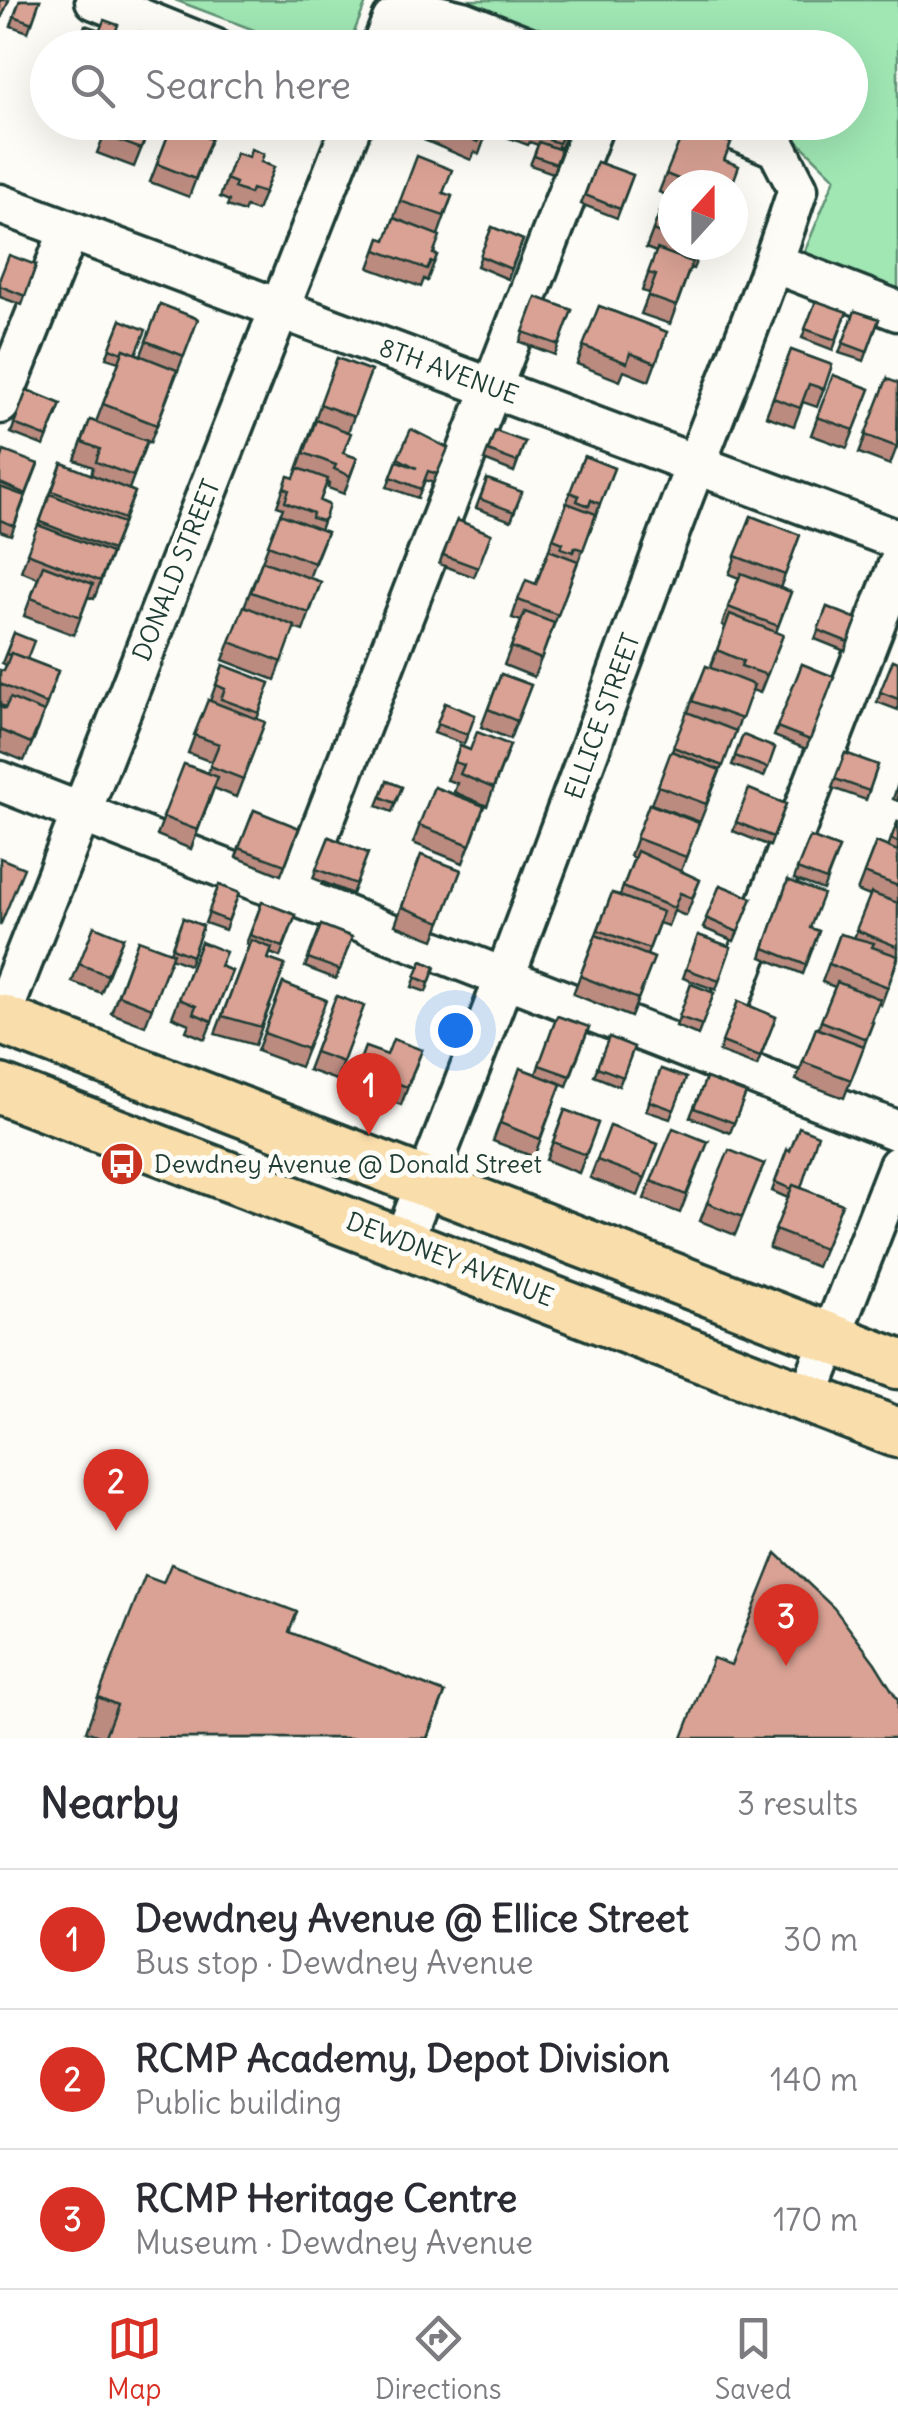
<!DOCTYPE html>
<meta charset="utf-8">
<style>
:root{--surface:#fff;--page:#f2f2f3;--text:#2b2b33;--muted:#7c7c81;--line:#e1e1e2;--accent:#d93025}
body{margin:0;font-family:Delius,sans-serif;background:var(--page);color:var(--text)}
.compass{position:absolute;left:658px;top:170px;width:90px;height:90px;border-radius:50%;background:var(--surface);box-shadow:0 10px 40px #0002;rotate:21deg}
.you{position:absolute;left:455px;top:1030px;width:35px;height:35px;margin:-25px;border:8px solid #fff;border-radius:50%;background:#1a73e8;box-shadow:0 0 0 15px #1a73e833}
.badge{display:grid;place-items:center;width:65px;height:65px;border-radius:50%;background:var(--accent);color:#fff;font-size:32px;font-weight:700}
.pin{position:absolute;translate:-50% -82px;filter:drop-shadow(0 2px 5px #0008)}
.pin::after{content:'';position:absolute;top:52px;width:35px;height:30px;background:inherit;clip-path:polygon(0 0,100% 0,50% 100%)}
.list{margin:0;padding:0;list-style:none}
h2{display:flex;justify-content:space-between;align-items:center;height:130px;margin:0;padding:0 40px;font-size:42px}
h2 small{font-size:32px;font-weight:400;color:var(--muted)}
.list li{display:grid;grid-template-columns:65px 1fr auto;gap:30px;align-items:center;box-sizing:border-box;height:140px;padding:0 40px;border-top:2px solid var(--line)}
.list b{display:block;font-size:38px;white-space:nowrap}
.list p{margin:0;font-size:32px;white-space:nowrap;color:var(--muted)}
.list em{font-size:32px;font-style:normal;color:var(--muted)}
.icon{flex:none;width:55px;height:55px;fill:none;stroke:currentColor;stroke-width:2;stroke-linecap:round;stroke-linejoin:round}
.map{position:relative;flex:none;width:898px;height:1738px;overflow:hidden}
.search{position:absolute;background:var(--surface);box-shadow:0 10px 40px #0002;left:30px;right:30px;top:30px;height:110px;display:flex;align-items:center;gap:25px;box-sizing:border-box;padding:0 35px;border-radius:55px;color:var(--muted);font-size:38px}
.sheet{height:550px;background:var(--surface)}
nav{display:flex;justify-content:space-around;align-items:center;box-sizing:border-box;height:140px;border-top:2px solid var(--line);background:var(--surface);font-size:28px;color:var(--muted)}
nav a{display:grid;justify-items:center;gap:5px}
nav .on{color:var(--accent)}
.map>svg:first-child{display:block}
</style>
<div class="map">
<svg width="898" height="1738" viewBox="0 0 898 1738">
<rect width="100%" height="100%" fill="#fdfcf7"/>
<filter id="ink" filterUnits="userSpaceOnUse"><feTurbulence type="fractalNoise" baseFrequency=".01" numOctaves="2"/><feDisplacementMap in="SourceGraphic" scale="20" xChannelSelector="R" yChannelSelector="G"/><feConvolveMatrix kernelMatrix="1 2 1 2 8 2 1 2 1" color-interpolation-filters="sRGB"/></filter>
<g filter="url(#ink)">
<!-- green -->
<g fill="#a0e7b4" stroke="#609274" stroke-width="2.5">
<polygon points="175,0 367,0 348,47 299,47"/>
<polygon points="442,0 898,0 898,294 802,258 835,178 784,128 769,123 850,122 850,48 569,47"/>
</g>
<g fill="none" stroke-linecap="round" stroke-linejoin="round">
<!-- minor casing -->
<g stroke="#1f3d34" stroke-width="45">
<g id="minor">
<polyline points="95,0 214,48"/>
<polyline points="381,48 392,20 420,11 462,21 531,48"/>
<polyline points="0,204 898,540"/>
<polyline points="774,263 898,311"/>
<polyline points="0,404 69,231"/>
<polyline points="0,781 898,1131"/>
<polyline points="295,896 595,122"/>
<polyline points="0,1019 353,122"/>
<polyline points="708,1057 898,565"/>
<path d="M403,1241C495,1008 581,773 668,537C711,421 760,307 798,189L777,148L716,122"/>
<polyline points="807,1399 898,1166"/>
</g>
</g>
<!-- major casing -->
<g stroke="#1f3d34" stroke-width="55">
<g id="major">
<polyline points="0,1019 898,1364"/>
<polyline points="0,1089 898,1433"/>
</g>
</g>
<!-- minor -->
<use href="#minor" stroke="#fdfcf7" stroke-width="38"/>
<!-- major -->
<use href="#major" stroke="#f9deab" stroke-width="48"/>
</g>
<!-- wall -->
<g fill="#bb8b80" stroke="#1f3d34" stroke-width="2.5">
<polygon points="20,0 40,0 28,32 11,26"/>
<polygon points="109,122 152,122 134,167 97,153"/>
<polygon points="167,122 192,122 197,134 211,139 189,197 150,182 172,125 180,128"/>
<polygon points="431,122 490,124 479,154 475,152 471,160 424,140"/>
<polygon points="500,122 565,138 561,148 558,146 557,149 561,150 553,173 530,165 538,145 530,142 528,145 496,133"/>
<polygon points="236,153 274,167 257,211 246,207 244,212 227,206 229,201 220,197"/>
<polygon points="725,160 733,185 673,185 673,198 659,192 666,174"/>
<polygon points="597,162 633,175 617,218 581,204"/>
<polygon points="443,193 452,196 438,235 434,254 437,255 427,281 424,279 421,287 369,268 380,238 386,240 400,201"/>
<polygon points="661,209 673,213 673,245 703,245 693,269 690,268 670,324 641,314 649,293 642,291 656,252 646,248"/>
<polygon points="492,227 523,240 508,279 477,266"/>
<polygon points="36,265 22,305 0,297 0,278"/>
<polygon points="536,297 572,310 555,355 520,342"/>
<polygon points="816,301 847,312 833,350 802,338"/>
<polygon points="160,304 198,319 150,443 147,441 129,489 135,492 94,599 88,597 74,635 24,616 38,578 21,571 62,463 91,475 93,467 75,460 90,420 96,422 119,362 106,358 121,320 137,354 141,355"/>
<polygon points="599,306 667,332 649,381 624,371 620,381 577,364"/>
<polygon points="855,311 879,319 864,361 839,353"/>
<polygon points="791,350 832,365 817,407 803,402 794,426 766,416"/>
<polygon points="337,358 371,371 348,432 343,453 357,458 344,494 328,488 329,483 327,482 320,501 329,505 320,530 327,532 309,578 321,582 303,631 294,628 275,680 223,660 283,508 277,506 288,476 294,478"/>
<polygon points="833,375 870,389 847,448 811,435"/>
<polygon points="887,379 898,444 890,465 859,453"/>
<polygon points="27,390 61,404 44,446 11,433"/>
<polygon points="495,431 525,442 514,472 484,460"/>
<polygon points="448,448 433,483 425,480 418,498 387,487 398,458"/>
<polygon points="584,456 614,468 534,677 504,665 521,621 512,618 518,600 536,584"/>
<polygon points="0,463 38,464 11,535 0,531"/>
<polygon points="487,479 522,492 511,521 476,508"/>
<polygon points="751,516 800,535 780,588 791,592 776,632 783,635 760,693 752,690 700,822 651,804 706,666 710,668 726,627 722,625 739,578 729,574"/>
<polygon points="457,520 491,534 474,577 439,564"/>
<polygon points="827,607 857,619 845,651 815,639"/>
<polygon points="14,633 27,659 58,671 38,730 24,761 0,751 0,707 5,709 6,707 0,705 0,670 4,671 6,665 2,663"/>
<polygon points="893,660 898,662 898,710 877,702"/>
<polygon points="802,664 834,677 806,749 774,736"/>
<polygon points="223,665 270,683 257,719 265,722 236,797 214,788 191,849 157,835 184,764 208,773 212,762 188,753 208,700 210,701"/>
<polygon points="501,674 531,685 510,739 481,727"/>
<polygon points="445,703 475,715 464,744 434,733"/>
<polygon points="743,735 775,748 764,777 732,765"/>
<polygon points="510,745 487,806 454,792 457,783 447,780 460,746 470,750"/>
<polygon points="845,753 878,765 866,800 832,788"/>
<polygon points="387,781 402,787 392,812 377,806"/>
<polygon points="898,784 898,801 893,799"/>
<polygon points="434,787 484,806 463,863 413,843"/>
<polygon points="749,789 786,804 770,846 733,831"/>
<polygon points="649,804 699,823 681,871 700,880 686,916 674,911 668,926 659,923 647,955 654,958 631,1017 573,994 612,893 620,895 634,858 630,856"/>
<polygon points="254,810 299,828 281,875 236,857"/>
<polygon points="898,821 898,959 881,1005 878,1003 872,1021 873,1022 844,1098 796,1080 816,1028 818,1029 835,987 822,982 840,934 854,938 870,896 857,891 876,842 888,847"/>
<polygon points="329,837 368,853 352,894 313,878"/>
<polygon points="810,837 839,848 823,890 794,879"/>
<polygon points="421,855 461,870 434,940 395,925"/>
<polygon points="788,880 810,928 819,931 803,974 761,957"/>
<polygon points="219,885 239,893 225,930 205,923"/>
<polygon points="720,885 752,898 734,941 703,928"/>
<polygon points="262,902 296,915 280,957 270,953 268,959 285,965 255,1045 215,1034 249,945 246,944"/>
<polygon points="183,918 203,926 189,965 171,958 145,1026 111,1013 138,940 170,952"/>
<polygon points="321,925 352,937 336,979 305,967"/>
<polygon points="698,935 731,947 716,990 683,978"/>
<polygon points="123,938 101,993 72,982 79,964"/>
<polygon points="201,942 220,966 232,971 205,1039 186,1031 189,1024 172,1017"/>
<polygon points="422,961 435,967 426,992 412,987"/>
<polygon points="283,983 326,1000 300,1067 257,1051"/>
<polygon points="691,984 714,993 698,1035 676,1026"/>
<polygon points="336,996 364,1006 336,1080 308,1070"/>
<polygon points="738,1001 776,1017 757,1066 719,1052"/>
<polygon points="557,1016 589,1027 567,1086 548,1078 561,1084 534,1157 493,1141 520,1068 536,1074"/>
<polygon points="609,1037 634,1047 619,1086 594,1076"/>
<polygon points="365,1047 387,1055 422,1050 401,1105 351,1086"/>
<polygon points="661,1069 686,1078 670,1119 646,1111"/>
<polygon points="706,1078 746,1093 730,1133 690,1117"/>
<polygon points="565,1110 598,1123 579,1173 546,1160"/>
<polygon points="610,1126 658,1144 638,1196 590,1178"/>
<polygon points="708,1142 680,1213 644,1199 651,1181"/>
<polygon points="787,1150 801,1188 842,1204 817,1267 769,1248 788,1198 772,1191"/>
<polygon points="764,1164 735,1235 700,1221 707,1203"/>
<polygon points="290,1633 445,1693 428,1738 104,1738 86,1731 98,1697"/>
</g>
<!-- building -->
<g fill="#daa295" stroke="#1f3d34" stroke-width="2.5">
<polygon points="0,0 9,0 1,19 0,18"/>
<polygon points="20,0 40,0 32,23 14,16"/>
<polygon points="104,20 118,25 111,44 120,48 66,48 62,46 67,34 80,39 85,25 100,30"/>
<polygon points="140,32 174,45 173,48 134,48"/>
<polygon points="464,32 506,48 458,48"/>
<polygon points="109,122 151,122 141,149 104,135"/>
<polygon points="183,122 192,122 200,125 197,134 211,139 195,179 157,164 172,125 180,128"/>
<polygon points="431,122 487,122 490,124 486,136 481,134 478,142"/>
<polygon points="500,122 568,122 565,138 562,137 559,143 549,140 548,134 547,138 533,132 532,136 499,124"/>
<polygon points="686,125 731,143 724,160 739,166 732,185 693,185 666,174"/>
<polygon points="539,142 561,150 556,164 534,156"/>
<polygon points="251,149 264,154 261,162 274,167 264,193 252,189 250,194 234,188 236,183 226,179 236,153 249,157"/>
<polygon points="417,156 452,170 443,193 452,196 444,216 400,201"/>
<polygon points="597,162 633,175 620,209 585,195"/>
<polygon points="661,209 673,213 673,239 653,230"/>
<polygon points="394,218 440,236 433,254 437,255 434,263 431,261 427,269 376,250 380,238 386,240"/>
<polygon points="492,227 523,240 511,269 480,256"/>
<polygon points="686,245 702,245 700,251"/>
<polygon points="657,249 692,262 676,306 648,296 656,275 648,273"/>
<polygon points="9,255 36,265 25,296 0,286 0,278"/>
<polygon points="536,297 572,310 559,345 523,332"/>
<polygon points="816,301 847,312 836,340 805,329"/>
<polygon points="160,304 198,319 184,356 146,341"/>
<polygon points="599,306 667,332 656,363 630,353 627,363 583,346"/>
<polygon points="855,311 879,319 867,352 843,343"/>
<polygon points="121,320 146,330 136,354 124,349 122,353 110,348"/>
<polygon points="124,349 177,370 157,425 103,404"/>
<polygon points="791,350 832,365 824,389 809,384 800,408 773,398"/>
<polygon points="337,358 371,371 354,417 320,404"/>
<polygon points="833,375 870,389 854,430 817,417"/>
<polygon points="887,379 898,383 897,447 865,435"/>
<polygon points="27,390 61,404 47,437 14,424"/>
<polygon points="90,420 147,441 133,476 96,462 100,449 82,442"/>
<polygon points="316,420 351,433 343,453 357,458 350,476 334,469 336,465 304,453"/>
<polygon points="411,429 448,448 437,474 428,471 421,489 391,477 397,461 417,468 398,458"/>
<polygon points="495,431 525,442 517,462 488,451"/>
<polygon points="4,451 38,464 26,494 0,483 0,463"/>
<polygon points="584,456 614,468 600,504 591,500 589,506 577,501 579,496 570,492"/>
<polygon points="62,463 135,492 124,519 52,491"/>
<polygon points="298,468 328,479 320,501 329,505 325,518 322,521 312,518 313,513 285,502 289,490 284,488 288,476 294,478"/>
<polygon points="487,479 522,492 514,512 480,499"/>
<polygon points="0,487 25,496 14,526 0,520"/>
<polygon points="50,494 123,523 112,550 40,522"/>
<polygon points="567,503 596,514 583,550 575,547 573,552 561,548 563,543 553,539"/>
<polygon points="280,514 327,532 314,563 268,545"/>
<polygon points="751,516 800,535 785,575 735,556"/>
<polygon points="457,520 491,534 478,568 443,555"/>
<polygon points="38,525 111,553 100,581 27,553"/>
<polygon points="549,550 578,561 558,615 518,600 526,580 536,584"/>
<polygon points="262,561 321,582 309,613 251,592"/>
<polygon points="43,565 93,584 80,617 31,598"/>
<polygon points="741,573 791,592 778,626 728,607"/>
<polygon points="244,606 295,626 282,662 230,642"/>
<polygon points="827,607 857,619 848,642 818,630"/>
<polygon points="525,612 554,623 541,659 511,647"/>
<polygon points="730,614 783,635 767,675 741,666 743,661 717,650"/>
<polygon points="14,633 34,641 27,659 11,653 10,655 6,654"/>
<polygon points="11,653 58,671 46,704 0,684 0,670 4,671"/>
<polygon points="893,660 898,662 898,699 880,692"/>
<polygon points="802,664 834,677 810,740 777,727"/>
<polygon points="223,665 270,683 259,713 221,699 225,689 216,685"/>
<polygon points="706,666 754,685 742,719 692,701"/>
<polygon points="501,674 531,685 517,721 488,709"/>
<polygon points="10,698 44,712 31,743 0,730 0,707 5,709"/>
<polygon points="208,700 265,722 243,779 210,766 219,744 194,735"/>
<polygon points="445,703 475,715 468,735 437,724"/>
<polygon points="687,712 736,731 723,766 673,747"/>
<polygon points="477,732 510,745 493,788 460,774 464,765 454,762 460,746 470,750"/>
<polygon points="743,735 775,748 768,768 735,756"/>
<polygon points="671,751 720,770 706,804 658,786"/>
<polygon points="845,753 878,765 869,791 835,779"/>
<polygon points="184,764 218,777 197,830 163,817"/>
<polygon points="387,781 402,787 395,803 381,797"/>
<polygon points="434,787 484,806 470,845 419,825"/>
<polygon points="749,789 786,804 773,837 736,822"/>
<polygon points="649,804 699,823 686,857 636,838"/>
<polygon points="254,810 299,828 285,865 239,848"/>
<polygon points="898,821 898,842 891,839"/>
<polygon points="329,837 368,853 356,884 316,869"/>
<polygon points="810,837 839,848 826,880 797,869"/>
<polygon points="876,842 898,851 898,886 864,873"/>
<polygon points="637,851 700,880 692,898 680,893 674,908 623,887"/>
<polygon points="421,855 461,870 441,922 402,907"/>
<polygon points="0,858 24,868 0,926"/>
<polygon points="788,880 823,894 810,928 819,931 806,965 764,948"/>
<polygon points="219,885 239,893 228,921 208,913"/>
<polygon points="720,885 752,898 738,932 706,918"/>
<polygon points="612,893 663,912 649,949 598,930"/>
<polygon points="871,893 898,903 898,947 856,930"/>
<polygon points="262,902 296,915 283,947 250,935"/>
<polygon points="183,918 203,926 192,956 172,948"/>
<polygon points="321,925 352,937 340,970 308,958"/>
<polygon points="94,926 123,938 107,975 79,964"/>
<polygon points="840,934 874,943 872,947 898,956 888,987 829,964"/>
<polygon points="596,935 654,958 638,999 580,976"/>
<polygon points="698,935 731,947 719,981 686,969"/>
<polygon points="138,940 173,953 152,1008 118,995"/>
<polygon points="251,940 272,948 268,959 285,965 261,1027 222,1016"/>
<polygon points="201,942 226,952 220,966 232,971 212,1021 193,1013 196,1006 179,999"/>
<polygon points="422,961 435,967 429,983 415,977"/>
<polygon points="837,982 880,999 871,1021 873,1022 866,1039 821,1021"/>
<polygon points="283,983 326,1000 307,1049 264,1033"/>
<polygon points="691,984 714,993 702,1025 679,1017"/>
<polygon points="336,996 364,1006 343,1062 315,1052"/>
<polygon points="738,1001 776,1017 760,1057 722,1042"/>
<polygon points="557,1016 589,1027 570,1076 539,1065"/>
<polygon points="816,1028 864,1046 851,1080 803,1062"/>
<polygon points="609,1037 634,1047 623,1077 597,1067"/>
<polygon points="393,1039 422,1050 407,1087 357,1068 365,1047 387,1055"/>
<polygon points="520,1068 561,1084 540,1139 500,1123"/>
<polygon points="661,1069 686,1078 674,1110 649,1101"/>
<polygon points="706,1078 746,1093 734,1123 694,1108"/>
<polygon points="565,1110 598,1123 586,1155 553,1142"/>
<polygon points="610,1126 658,1144 645,1178 597,1160"/>
<polygon points="799,1127 818,1135 801,1188 793,1185 791,1189 775,1182 787,1150 790,1151"/>
<polygon points="673,1128 708,1142 686,1195 651,1181"/>
<polygon points="729,1150 764,1164 742,1217 707,1203"/>
<polygon points="793,1185 842,1204 824,1249 775,1230"/>
<polygon points="776,1553 834,1608 875,1663 898,1700 898,1738 682,1738 713,1658 731,1665"/>
<polygon points="171,1564 297,1612 289,1632 445,1693 427,1738 104,1738 117,1705 98,1697 145,1576 163,1583"/>
</g>
</g>
<!-- icons -->
<defs>
<g id="bus-disc" transform="scale(2.25)"><circle r="9.5" fill="#c8321e" stroke="#fdfcf7"/><path d="M-5-6H5V4H4V6H2V4H-2V6H-4V4H-5ZM-3.5-4V0h7V-4ZM-3.5 1.2v1.5H-2V1.2ZM2 1.2v1.5H3.5V1.2Z" fill="#fff"/></g>
</defs>
<g fill-rule="evenodd">
<use href="#bus-disc" x="122" y="1164"/>
</g>
<g text-anchor="middle" stroke-width="10" stroke-linejoin="round" paint-order="stroke">
<!-- street labels -->
<g font-size="25" fill="#1f3d34" stroke="#fdfcf7">
<text transform="translate(449 371) rotate(20)" y="9">8TH AVENUE</text>
<text transform="translate(176 570) rotate(-68)" y="9">DONALD STREET</text>
<text transform="translate(602 716) rotate(-70)" y="9">ELLICE STREET</text>
<text transform="translate(450 1259) rotate(21)" y="9">DEWDNEY AVENUE</text>
</g>
<!-- poi labels -->
<g font-size="25" fill="#1f3d34" stroke="#fdfcf7" text-anchor="start">
<text x="154" y="1173">Dewdney Avenue @ Donald Street</text>
</g>
</g>
</svg>
<svg class="compass" viewBox="-18 -18 36 36"><path d="M0-13l5 13h-10z" fill="#e53935"/><path d="M0 13l5-13h-10z" fill="#7c7c81"/></svg>
<div class="you"></div>
<div class="pin badge" style="left:369px;top:1135px">1</div>
<div class="pin badge" style="left:116px;top:1531px">2</div>
<div class="pin badge" style="left:786px;top:1666px">3</div>
<div class="search"><svg class="icon" aria-label="search" viewBox="0 0 24 24"><circle cx="10" cy="10" r="6"/><path d="M15 15l6 6"/></svg>Search here</div>
</div>
<section class="sheet">
<h2>Nearby<small>3 results</small></h2>
<ul class="list">
<li><span class="badge">1</span><div><b>Dewdney Avenue @ Ellice Street</b><p>Bus stop · Dewdney Avenue</p></div><em>30 m</em></li>
<li><span class="badge">2</span><div><b>RCMP Academy, Depot Division</b><p>Public building</p></div><em>140 m</em></li>
<li><span class="badge">3</span><div><b>RCMP Heritage Centre</b><p>Museum · Dewdney Avenue</p></div><em>170 m</em></li>
</ul>
</section>
<nav>
<a class="on"><svg class="icon" aria-label="map" viewBox="0 0 24 24"><path d="M3 6l6-2 6 2 6-2v14l-6 2-6-2-6 2zM9 4v14M15 6v14"/></svg>Map</a>
<a><svg class="icon" aria-label="directions" viewBox="0 0 24 24"><path d="M12 3l9 9-9 9-9-9zM9 14v-3h6M13 9l2 2-2 2"/></svg>Directions</a>
<a><svg class="icon" aria-label="saved" viewBox="0 0 24 24"><path d="M7 4h10v16l-5-4-5 4z"/></svg>Saved</a>
</nav>
